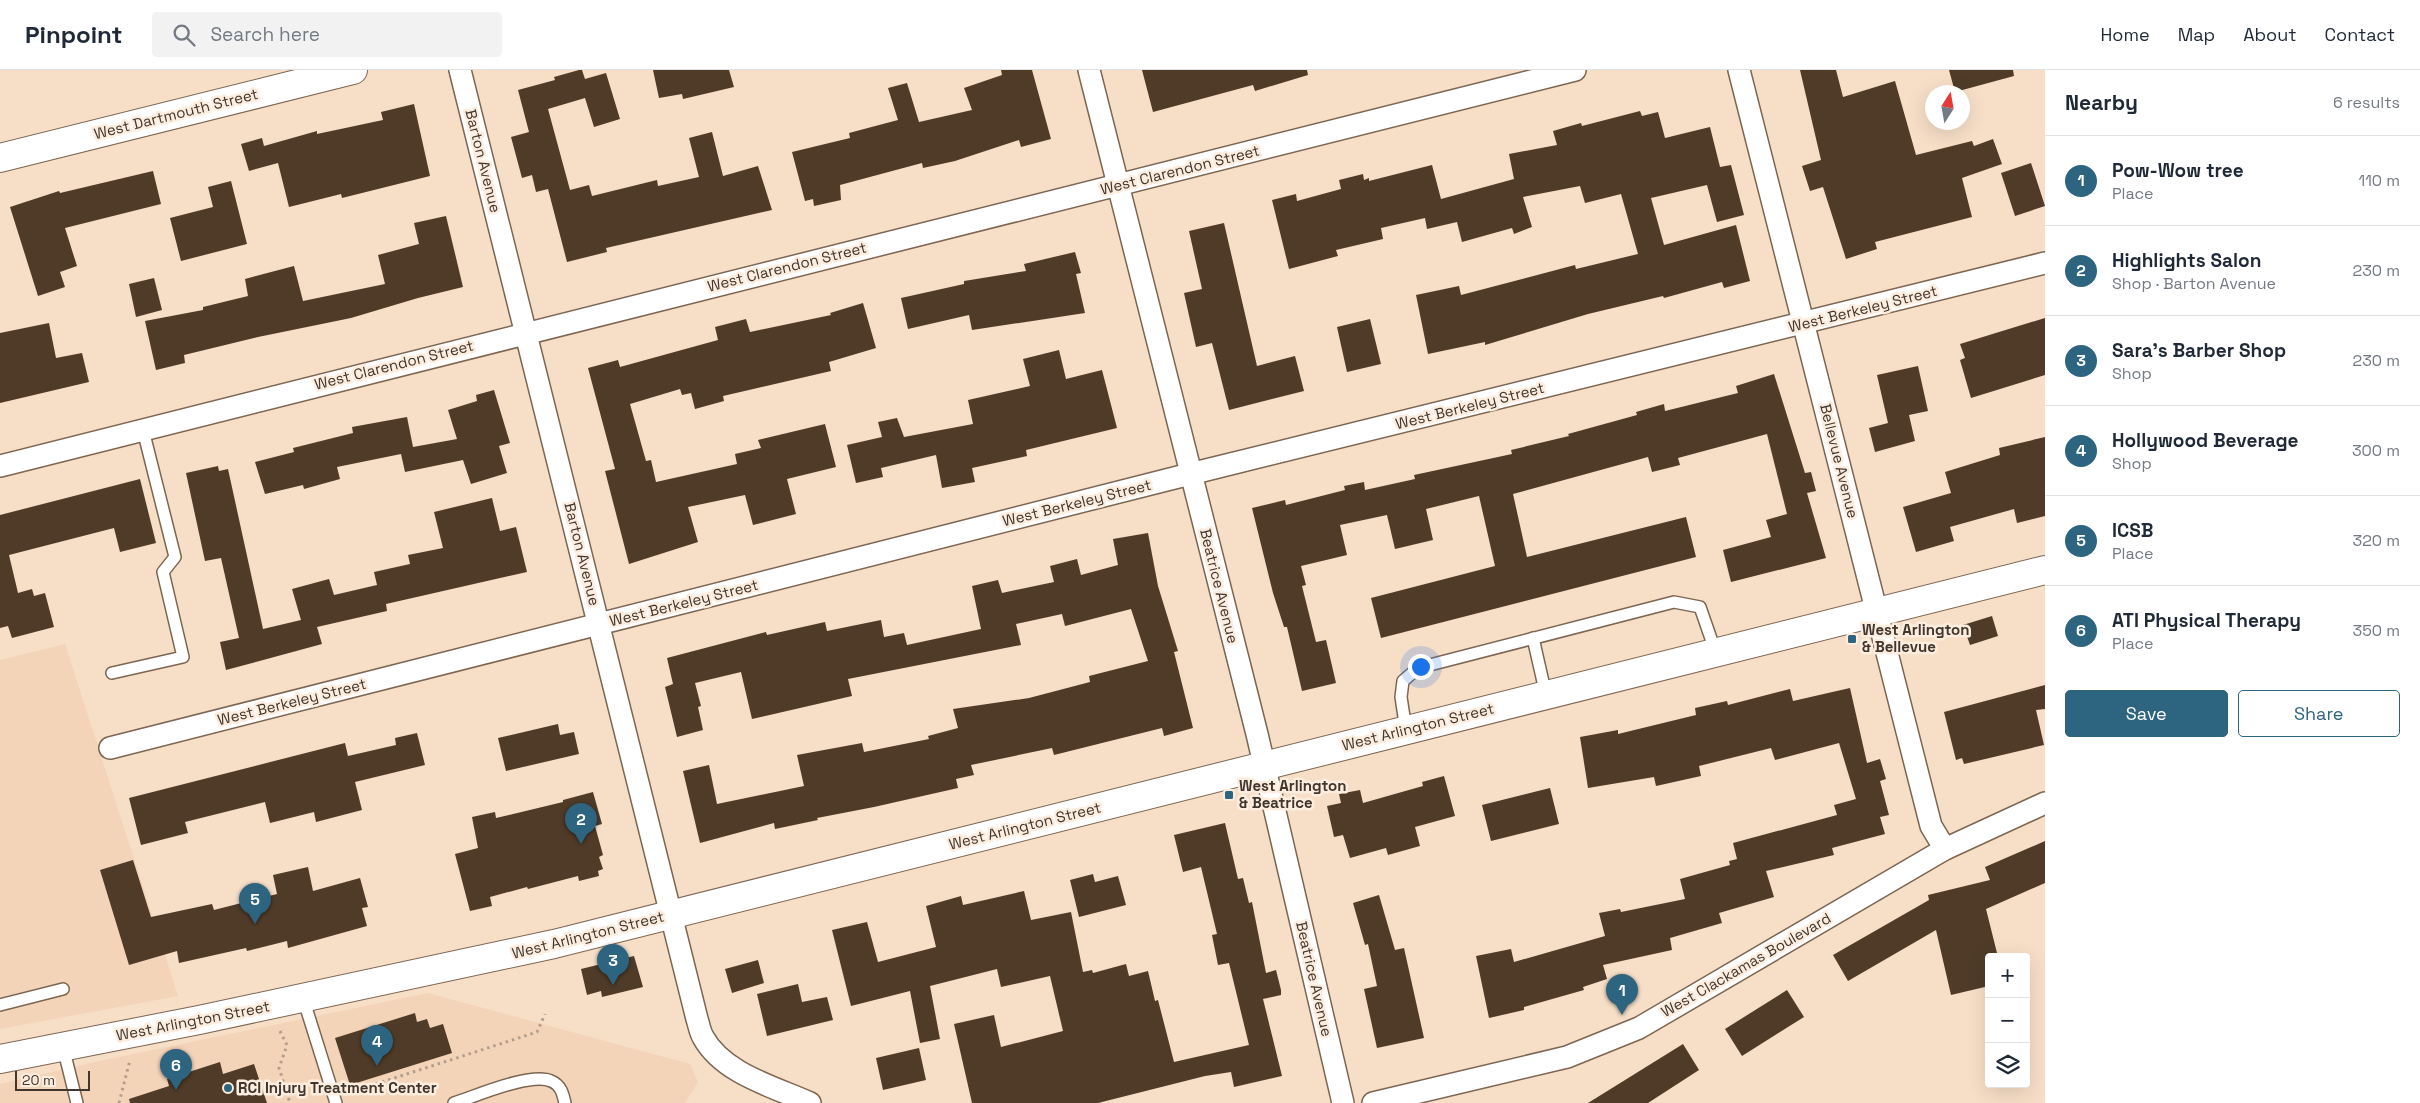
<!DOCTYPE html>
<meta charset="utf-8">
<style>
:root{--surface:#fff;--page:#f2f2f3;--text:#1f2937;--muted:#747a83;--line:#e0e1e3;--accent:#2d647f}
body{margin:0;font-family:"Space Grotesk",sans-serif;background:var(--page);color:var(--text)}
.controls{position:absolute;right:15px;bottom:15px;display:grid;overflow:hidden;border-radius:5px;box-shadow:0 5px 20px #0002}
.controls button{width:45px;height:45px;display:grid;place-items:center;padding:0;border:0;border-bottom:1px solid var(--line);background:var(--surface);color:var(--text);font:25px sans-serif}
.compass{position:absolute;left:1925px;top:15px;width:45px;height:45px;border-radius:50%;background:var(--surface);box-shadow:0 5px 20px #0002;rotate:11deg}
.scale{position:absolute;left:15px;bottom:12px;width:75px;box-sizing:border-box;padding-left:5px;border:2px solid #40362d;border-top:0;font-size:14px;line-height:18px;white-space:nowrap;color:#40362d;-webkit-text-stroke:4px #fdeddf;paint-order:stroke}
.you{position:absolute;left:1420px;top:596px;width:18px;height:18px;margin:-12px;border:4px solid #fff;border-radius:50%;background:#1a73e8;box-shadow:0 0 0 8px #1a73e833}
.badge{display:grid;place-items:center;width:32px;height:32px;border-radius:50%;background:var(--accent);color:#fff;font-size:16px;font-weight:700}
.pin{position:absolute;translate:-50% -41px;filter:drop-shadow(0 1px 2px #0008)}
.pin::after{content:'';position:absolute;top:26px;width:18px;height:15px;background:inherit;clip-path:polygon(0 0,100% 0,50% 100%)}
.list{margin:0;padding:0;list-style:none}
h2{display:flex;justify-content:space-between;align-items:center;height:65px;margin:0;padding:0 20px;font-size:21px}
h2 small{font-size:16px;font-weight:400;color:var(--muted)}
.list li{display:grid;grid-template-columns:32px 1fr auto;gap:15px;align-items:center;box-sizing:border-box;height:90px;padding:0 20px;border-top:1px solid var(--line)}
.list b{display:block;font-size:19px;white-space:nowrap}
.list p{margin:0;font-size:16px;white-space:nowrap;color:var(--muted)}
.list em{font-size:16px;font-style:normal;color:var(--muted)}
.actions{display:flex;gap:10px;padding:15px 20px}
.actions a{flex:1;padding:11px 0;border:1px solid var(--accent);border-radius:5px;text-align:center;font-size:18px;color:var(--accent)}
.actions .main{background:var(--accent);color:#fff}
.icon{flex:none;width:28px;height:28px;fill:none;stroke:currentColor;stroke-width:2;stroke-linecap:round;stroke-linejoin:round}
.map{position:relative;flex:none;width:2045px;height:1033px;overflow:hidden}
header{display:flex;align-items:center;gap:30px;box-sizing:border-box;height:70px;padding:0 25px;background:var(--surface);border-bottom:1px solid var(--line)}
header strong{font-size:24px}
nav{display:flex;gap:28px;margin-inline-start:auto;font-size:18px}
.search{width:350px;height:45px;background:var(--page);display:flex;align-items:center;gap:12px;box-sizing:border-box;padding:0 18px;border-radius:5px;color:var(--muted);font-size:19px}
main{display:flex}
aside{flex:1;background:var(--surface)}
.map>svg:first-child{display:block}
</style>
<header>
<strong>Pinpoint</strong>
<div class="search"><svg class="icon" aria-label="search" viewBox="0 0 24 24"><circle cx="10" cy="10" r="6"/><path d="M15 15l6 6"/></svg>Search here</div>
<nav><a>Home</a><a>Map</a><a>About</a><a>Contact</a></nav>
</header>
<main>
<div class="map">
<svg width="2045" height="1033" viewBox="0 0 2045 1033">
<rect width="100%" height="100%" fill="#f7dec7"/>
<!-- built -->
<g fill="#f4d4b8">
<polygon points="65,574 178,926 0,959 0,590"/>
<polygon points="428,923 690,994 698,1012 685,1033 0,1033 0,1014 104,990"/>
</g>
<!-- building -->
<g fill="#4f3b28">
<polygon points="579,0 582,0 585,9 606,3 620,49 594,57 585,28 548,39 570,120 589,115 592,126 657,110 658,116 699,107 689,68 712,62 723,106 758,96 772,140 606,178 607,182 567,192 548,119 536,122 532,105 522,108 511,67 529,62 518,20 555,10 554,7"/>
<polygon points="653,0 729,0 734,17 683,29 682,24 659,28"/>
<polygon points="1001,0 1032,0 1051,69 1021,77 1019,70 955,91 923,98 922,93 840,115 841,130 814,136 813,129 805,131 792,82 850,68 849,63 898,50 888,18 907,13 919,52 972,40 964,18 1002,5"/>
<polygon points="1142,0 1307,0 1308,5 1255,21 1253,15 1153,42"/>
<polygon points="1800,0 1836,0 1843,27 1895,11 1916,85 1972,71 1974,76 1993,69 2002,94 1962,108 1972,147 1875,172 1877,179 1846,189 1823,117 1810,121 1802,96 1821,90"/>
<polygon points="1949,0 2013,0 2014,6 1955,22"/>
<polygon points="414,34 430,106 342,128 341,124 289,137 278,93 249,101 241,74 262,68 264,76 317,61 317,64 383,50 381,42"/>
<polygon points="1640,41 1642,46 1658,42 1665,68 1710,57 1720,97 1731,95 1744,145 1717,152 1707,115 1651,128 1664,175 1736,155 1750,211 1724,218 1722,212 1664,228 1663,226 1588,244 1485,275 1485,272 1428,284 1416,225 1459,216 1461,225 1575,195 1576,199 1638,184 1621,124 1585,133 1580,116 1523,127 1532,157 1514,164 1512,158 1462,172 1457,152 1427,159 1425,148 1381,158 1383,169 1336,180 1338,186 1289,199 1272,130 1296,124 1297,131 1341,119 1339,110 1363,104 1364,110 1369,108 1369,111 1432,95 1441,129 1514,109 1509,84 1557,75 1553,61 1581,53 1582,56"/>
<polygon points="2031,93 2045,136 2015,146 2001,103"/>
<polygon points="153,101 161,134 65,158 77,196 60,202 65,217 38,226 10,137 59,121 60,123"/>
<polygon points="231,111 247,174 181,191 170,148 213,137 208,117"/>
<polygon points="446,146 463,217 418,228 351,248 258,267 184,285 185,293 156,300 145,251 203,240 203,237 248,226 245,209 294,196 303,231 385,214 378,185 419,174 414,153"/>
<polygon points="1224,153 1257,296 1295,286 1304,321 1229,340 1212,273 1196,277 1184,223 1202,219 1189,161"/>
<polygon points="1075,182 1081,203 1076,204 1085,243 972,260 969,245 908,259 901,228 964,214 964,211 1026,201 1024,194"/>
<polygon points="154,208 162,240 136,247 129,214"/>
<polygon points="863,233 876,278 829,292 831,301 723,326 724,331 695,339 691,323 682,325 680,319 630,334 646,391 651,390 656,412 737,394 735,384 761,378 758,370 825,354 836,397 787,409 796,444 753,455 745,425 688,437 698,472 629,494 605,401 615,399 588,298 618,290 620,297 718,270 715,257 746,249 750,262 831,245 830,243"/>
<polygon points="2045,248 2045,305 1971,328 1960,290 1965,288 1960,274"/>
<polygon points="1370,249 1381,294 1347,302 1337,257"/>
<polygon points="49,253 56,288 82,283 89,312 0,333 0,263"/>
<polygon points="1059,280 1066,309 1102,300 1117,358 1026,380 1027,386 972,398 975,412 942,418 936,385 881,398 883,407 856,413 847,375 882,367 878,352 897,348 904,367 973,354 968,330 1030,316 1023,289"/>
<polygon points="1918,296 1928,341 1909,345 1915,371 1875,382 1869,358 1888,353 1877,305"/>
<polygon points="1774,304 1805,403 1811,402 1816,421 1807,423 1826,488 1731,512 1723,480 1771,467 1766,450 1787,444 1767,364 1678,388 1680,395 1652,402 1648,387 1513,424 1527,487 1686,447 1696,487 1381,568 1371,528 1495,496 1479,426 1426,439 1433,470 1395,479 1387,445 1340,455 1347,485 1301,496 1306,515 1302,516 1316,572 1326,570 1336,613 1302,621 1287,557 1284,557 1273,523 1252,438 1285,430 1286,435 1345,420 1344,416 1364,412 1365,420 1415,409 1414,405 1512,384 1511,380 1569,366 1568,364 1637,345 1636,342 1664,334 1665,341 1738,323 1736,316"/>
<polygon points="494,320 510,373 499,376 507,403 471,414 463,390 405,402 401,384 337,397 340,409 304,419 303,415 265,424 255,392 294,382 293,378 353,363 352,357 407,347 413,377 457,369 448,340 477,331 476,325"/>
<polygon points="2045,367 2045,446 2017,453 2014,439 1950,457 1954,471 1916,482 1903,437 1951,423 1945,402 2000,385 1999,378"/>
<polygon points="218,396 219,401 228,399 263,559 301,550 292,519 329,509 334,525 377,515 374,502 410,494 408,485 443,478 434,442 492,428 500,461 516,457 527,502 386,534 387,541 317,557 322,574 226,600 220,572 239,568 221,488 205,491 186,403"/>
<polygon points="140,409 156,473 120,482 114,458 9,485 18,523 32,519 34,526 45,523 54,557 12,568 8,556 0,558 0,445"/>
<polygon points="1148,463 1158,516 1178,581 1174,582 1193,658 1164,666 1162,658 1054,685 1052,678 971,695 974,705 956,709 958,718 874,737 817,748 818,750 775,759 774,753 700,773 683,701 709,695 717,734 804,716 797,685 862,673 864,682 929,669 928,666 958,658 953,639 1029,628 1090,612 1089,606 1148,591 1131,539 1065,556 1062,544 1016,554 1021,575 848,609 852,626 752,649 741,602 695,613 701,636 698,637 703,660 677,667 665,617 673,614 667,588 766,562 767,565 825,552 827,561 881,550 884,567 904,563 907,575 981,559 972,516 998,510 1002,523 1054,512 1050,496 1077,489 1081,505 1118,495 1113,469"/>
<polygon points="1992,546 1998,566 1970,575 1963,555"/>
<polygon points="2045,615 2045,639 2036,640 2044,675 1964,694 1962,688 1956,690 1944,642"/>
<polygon points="1850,618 1867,693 1880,689 1886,709 1880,711 1889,745 1880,747 1885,764 1832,778 1834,785 1766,801 1774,827 1719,843 1722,853 1670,868 1672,880 1603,895 1607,909 1583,917 1584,920 1524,937 1524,940 1489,948 1476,886 1511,879 1514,892 1605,866 1599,843 1620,839 1621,842 1685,829 1680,809 1730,795 1729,791 1737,789 1733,773 1837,745 1834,735 1856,729 1839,673 1775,690 1771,678 1699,696 1701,706 1656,716 1654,707 1588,718 1580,667 1618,660 1618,664 1696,645 1695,638 1727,631 1728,635 1790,619 1793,631"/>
<polygon points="558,654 560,665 574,662 579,684 506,701 498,668"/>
<polygon points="417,663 425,695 355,712 362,740 316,752 314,742 270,753 265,732 185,752 188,763 141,775 129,728 345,673 348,686 396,675 395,668"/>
<polygon points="1444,706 1455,746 1415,757 1420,776 1388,785 1386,778 1350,788 1343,765 1334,767 1327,736 1341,733 1339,724 1360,720 1363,733 1423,716 1422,712"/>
<polygon points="1550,718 1559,754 1491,771 1482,735"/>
<polygon points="593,722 602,754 595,756 603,785 599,787 603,799 598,801 599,806 579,811 578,806 528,819 527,817 490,827 492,836 470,841 455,784 478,778 472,747 495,742 496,748 563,732 563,730"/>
<polygon points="1225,753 1238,809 1243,808 1249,833 1252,832 1266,903 1276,900 1281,920 1281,925 1263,929 1282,1006 1234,1017 1231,1002 1205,1006 1098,1033 972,1033 954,954 994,945 1001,977 1063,961 1050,906 1001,917 997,899 930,916 940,969 920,973 910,921 851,936 832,860 867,852 878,892 936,877 926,836 961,826 963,835 1024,821 1031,850 1071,842 1083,902 1092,900 1093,903 1126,894 1129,906 1148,901 1155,931 1158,930 1174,992 1249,975 1229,893 1218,895 1212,865 1217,864 1201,797 1183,802 1174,765"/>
<polygon points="2045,771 2045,813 1986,839 1998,887 1989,887 1989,916 1951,925 1936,860 1848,911 1833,885 1929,830 1928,825 1990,810 1985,797"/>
<polygon points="133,790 151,847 212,834 214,840 277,824 273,805 308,797 313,821 360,808 368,837 362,838 367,856 288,878 287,871 247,881 246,878 179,893 177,881 129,895 100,800"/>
<polygon points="1093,804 1095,812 1118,806 1126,835 1079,847 1070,810"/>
<polygon points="1379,825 1395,880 1404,878 1424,968 1377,978 1364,919 1377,916 1368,874 1365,875 1353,833"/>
<polygon points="634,886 643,917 602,927 601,921 587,925 581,899"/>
<polygon points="758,890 764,913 732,923 725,899"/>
<polygon points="798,914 802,932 827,927 833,950 767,966 757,924"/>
<polygon points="1787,920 1804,947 1742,986 1725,959"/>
<polygon points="415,943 417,952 427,949 430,958 443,954 452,983 350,1015 335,968"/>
<polygon points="1683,974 1699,1000 1648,1033 1588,1033"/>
<polygon points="919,978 926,1010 883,1020 876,988"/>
<polygon points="220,992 223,1004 254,994 267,1033 130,1033 129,1029 169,1016 167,1009"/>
</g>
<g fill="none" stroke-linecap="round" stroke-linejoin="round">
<!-- lane casing -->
<g stroke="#7c6652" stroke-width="14">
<g id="lane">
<polyline points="1533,568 1546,625"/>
<polyline points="112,603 183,587 163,502 175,487 143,360"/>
<polyline points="1406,660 1401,627 1403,611 1418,598 1674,532 1700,537 1716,583"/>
<polyline points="303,928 336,1033"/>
<polyline points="0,935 63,919"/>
<polyline points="63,977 77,1033"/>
<path d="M454,1033C476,1026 531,1002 551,1011C561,1015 563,1024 565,1033"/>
</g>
</g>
<!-- street casing -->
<g stroke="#7c6652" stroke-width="24">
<g id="street">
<path d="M460,0L697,949C699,955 700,962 703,967C723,1004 775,1017 810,1033"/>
<polyline points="1089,0 1257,664 1343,1033"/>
<polyline points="1739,0 1931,756 1945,779"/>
<polyline points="0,396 1575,0"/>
<polyline points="110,678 1190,404 2045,193"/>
<polyline points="1373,1033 1567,987 1639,958 1945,779 2045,733"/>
</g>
</g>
<!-- secondary casing -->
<g stroke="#7c6652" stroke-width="30">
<g id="secondary">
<polyline points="0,88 353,0"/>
<polyline points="0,989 199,950 554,874 2045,500"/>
</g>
</g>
<!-- path -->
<g stroke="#b29e8d" stroke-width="3" stroke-dasharray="2.5 4" stroke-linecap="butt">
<polyline points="280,961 287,975 279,998 290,1033"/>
<polyline points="351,1022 537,962 545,944"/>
<polyline points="119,1033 130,990"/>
</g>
<!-- lane -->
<use href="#lane" stroke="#fff" stroke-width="11"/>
<!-- street -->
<use href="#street" stroke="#fff" stroke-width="21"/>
<!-- secondary -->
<use href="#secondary" stroke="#fff" stroke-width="28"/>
</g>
<!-- markers -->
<g fill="#2d647f" stroke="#fdeddf" stroke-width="2">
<rect x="1847" y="564" width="10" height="10" rx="2.5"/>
<rect x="1224" y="720" width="10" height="10" rx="2.5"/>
<circle cx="228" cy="1018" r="5"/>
</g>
<g text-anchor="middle" stroke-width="5" stroke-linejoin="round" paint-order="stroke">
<!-- street labels -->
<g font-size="15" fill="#40362d" stroke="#fdeddf">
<text transform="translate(176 44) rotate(-14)" y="5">West Dartmouth Street</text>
<text transform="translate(483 91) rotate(76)" y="5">Barton Avenue</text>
<text transform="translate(1180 100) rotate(-14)" y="5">West Clarendon Street</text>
<text transform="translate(787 197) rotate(-14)" y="5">West Clarendon Street</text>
<text transform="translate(1863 239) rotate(-14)" y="5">West Berkeley Street</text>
<text transform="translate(394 295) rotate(-14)" y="5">West Clarendon Street</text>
<text transform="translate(1470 336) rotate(-14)" y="5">West Berkeley Street</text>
<text transform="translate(1839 391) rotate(76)" y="5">Bellevue Avenue</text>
<text transform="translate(1077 433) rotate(-14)" y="5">West Berkeley Street</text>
<text transform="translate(582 484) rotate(76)" y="5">Barton Avenue</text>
<text transform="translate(1219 516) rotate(76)" y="5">Beatrice Avenue</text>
<text transform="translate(684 533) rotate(-14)" y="5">West Berkeley Street</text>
<text transform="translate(292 632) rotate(-14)" y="5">West Berkeley Street</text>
<text transform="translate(1418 657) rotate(-14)" y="5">West Arlington Street</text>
<text transform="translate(1025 756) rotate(-14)" y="5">West Arlington Street</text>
<text transform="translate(588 865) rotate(-14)" y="5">West Arlington Street</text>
<text transform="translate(1746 895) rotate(-30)" y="5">West Clackamas Boulevard</text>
<text transform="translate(1314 909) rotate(77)" y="5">Beatrice Avenue</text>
<text transform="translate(193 951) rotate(-11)" y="5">West Arlington Street</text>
</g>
<!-- poi labels -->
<g font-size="15" font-weight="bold" fill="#40362d" stroke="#fdeddf" text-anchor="start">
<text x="1862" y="565">West Arlington<tspan x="1862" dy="17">&amp; Bellevue</tspan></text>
<text x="1239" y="721">West Arlington<tspan x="1239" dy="17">&amp; Beatrice</tspan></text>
<text x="238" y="1023">RCI Injury Treatment Center</text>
</g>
</g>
</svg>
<div class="controls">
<button>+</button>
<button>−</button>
<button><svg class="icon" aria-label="layers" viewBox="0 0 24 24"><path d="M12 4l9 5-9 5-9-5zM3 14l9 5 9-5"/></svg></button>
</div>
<svg class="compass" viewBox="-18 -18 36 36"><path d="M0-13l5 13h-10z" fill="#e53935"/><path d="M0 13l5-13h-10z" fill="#747a83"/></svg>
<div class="scale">20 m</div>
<div class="you"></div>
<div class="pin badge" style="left:1622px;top:945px">1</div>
<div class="pin badge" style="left:581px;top:774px">2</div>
<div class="pin badge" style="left:613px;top:915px">3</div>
<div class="pin badge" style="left:377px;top:996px">4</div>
<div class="pin badge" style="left:255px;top:854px">5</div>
<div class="pin badge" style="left:176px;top:1020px">6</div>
</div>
<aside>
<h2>Nearby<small>6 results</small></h2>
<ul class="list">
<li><span class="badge">1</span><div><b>Pow-Wow tree</b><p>Place</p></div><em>110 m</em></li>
<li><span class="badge">2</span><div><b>Highlights Salon</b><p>Shop · Barton Avenue</p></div><em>230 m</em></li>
<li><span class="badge">3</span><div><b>Sara's Barber Shop</b><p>Shop</p></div><em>230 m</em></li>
<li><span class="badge">4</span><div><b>Hollywood Beverage</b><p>Shop</p></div><em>300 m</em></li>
<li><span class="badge">5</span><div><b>ICSB</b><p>Place</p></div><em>320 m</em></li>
<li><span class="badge">6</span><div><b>ATI Physical Therapy</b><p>Place</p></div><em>350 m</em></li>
</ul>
<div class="actions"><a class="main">Save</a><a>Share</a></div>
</aside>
</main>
